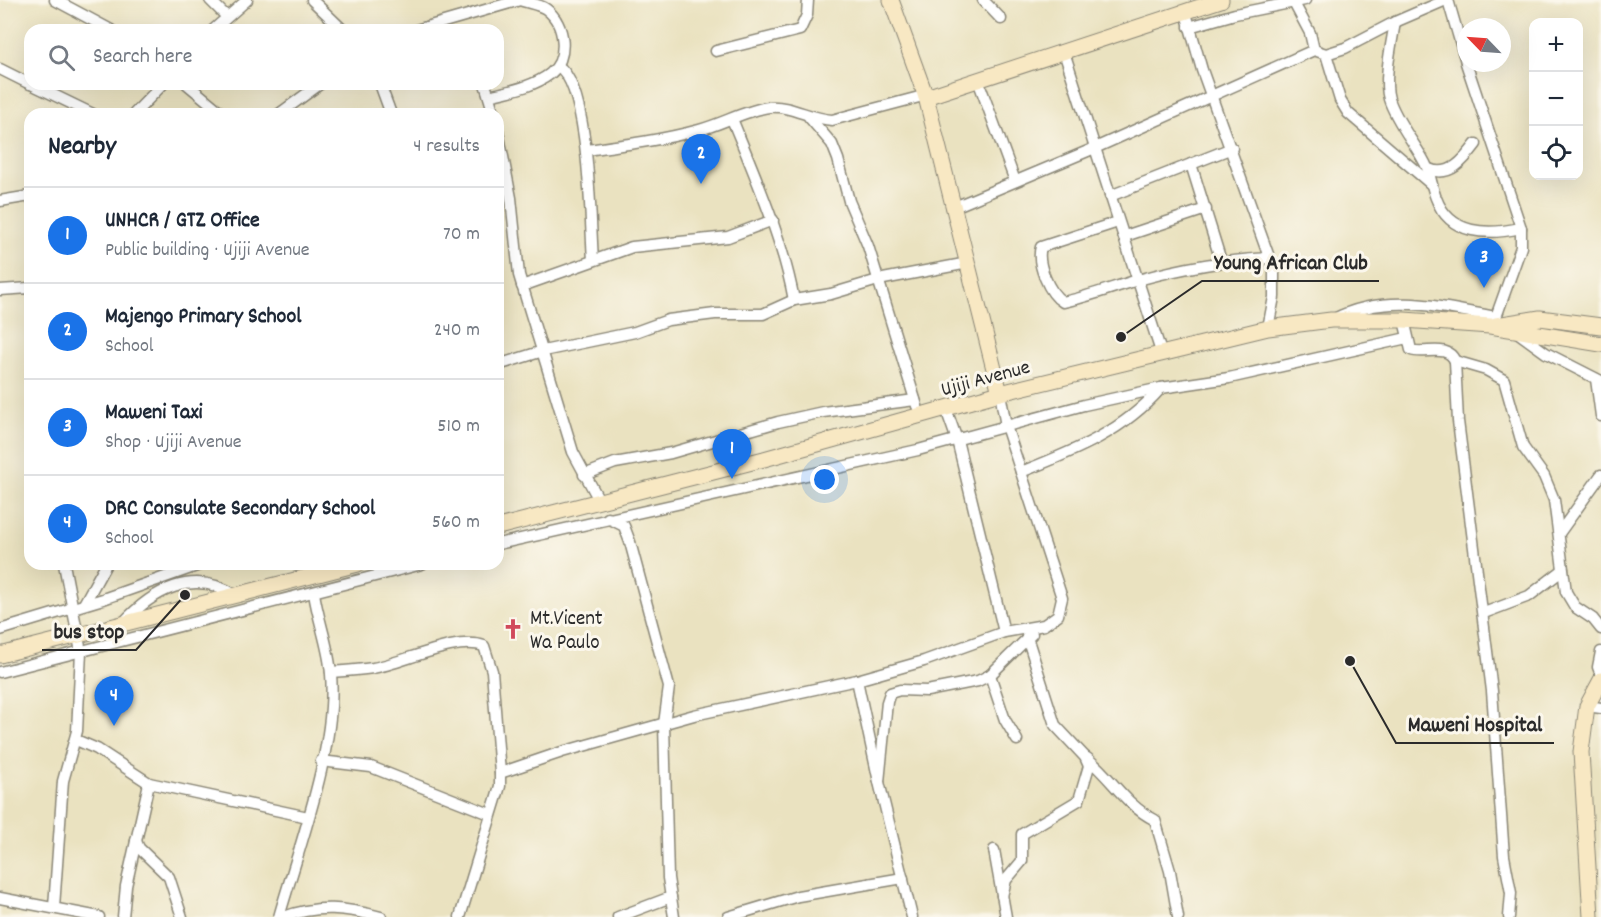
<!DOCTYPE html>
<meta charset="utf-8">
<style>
:root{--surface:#fff;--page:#f2f2f3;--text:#1f2937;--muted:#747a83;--line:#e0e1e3;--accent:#1a73e8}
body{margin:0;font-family:Dekko,sans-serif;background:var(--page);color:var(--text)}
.controls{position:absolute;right:18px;top:18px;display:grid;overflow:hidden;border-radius:12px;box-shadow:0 6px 24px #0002}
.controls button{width:54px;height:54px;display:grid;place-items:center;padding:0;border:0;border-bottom:2px solid var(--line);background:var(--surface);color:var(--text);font:30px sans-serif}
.compass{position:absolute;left:1457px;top:18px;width:54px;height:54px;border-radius:50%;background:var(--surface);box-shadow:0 6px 24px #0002;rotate:295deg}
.you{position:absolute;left:825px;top:480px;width:21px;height:21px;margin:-15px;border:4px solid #fff;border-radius:50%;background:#1a73e8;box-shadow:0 0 0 9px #1a73e833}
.badge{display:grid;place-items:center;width:39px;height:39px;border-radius:50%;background:var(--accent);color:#fff;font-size:20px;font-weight:700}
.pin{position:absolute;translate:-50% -50px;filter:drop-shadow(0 2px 3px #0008)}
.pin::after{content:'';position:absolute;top:32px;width:21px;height:18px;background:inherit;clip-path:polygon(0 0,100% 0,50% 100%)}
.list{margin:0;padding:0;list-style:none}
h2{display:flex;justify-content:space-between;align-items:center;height:78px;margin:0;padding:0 24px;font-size:26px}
h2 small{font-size:20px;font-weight:400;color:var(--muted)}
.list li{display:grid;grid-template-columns:39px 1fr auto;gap:18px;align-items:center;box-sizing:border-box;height:96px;padding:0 24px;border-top:2px solid var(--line)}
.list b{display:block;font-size:22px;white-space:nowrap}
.list p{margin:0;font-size:20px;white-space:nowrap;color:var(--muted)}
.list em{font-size:20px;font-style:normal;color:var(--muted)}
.icon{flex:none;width:33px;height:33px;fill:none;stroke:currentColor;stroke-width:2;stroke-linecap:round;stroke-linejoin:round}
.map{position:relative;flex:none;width:1601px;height:917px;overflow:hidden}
.search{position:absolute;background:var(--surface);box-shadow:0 6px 24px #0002;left:24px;top:24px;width:480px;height:66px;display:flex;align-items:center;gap:15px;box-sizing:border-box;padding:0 21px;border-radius:18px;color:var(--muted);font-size:22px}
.panel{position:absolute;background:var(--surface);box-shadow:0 6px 24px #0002;left:24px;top:108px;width:480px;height:462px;border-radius:18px}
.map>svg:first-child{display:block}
</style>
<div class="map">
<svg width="1601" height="917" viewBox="0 0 1601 917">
<rect width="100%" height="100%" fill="#fbf7ec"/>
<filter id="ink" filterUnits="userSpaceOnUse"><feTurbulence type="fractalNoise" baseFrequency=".0167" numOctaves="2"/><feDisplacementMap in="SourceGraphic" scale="12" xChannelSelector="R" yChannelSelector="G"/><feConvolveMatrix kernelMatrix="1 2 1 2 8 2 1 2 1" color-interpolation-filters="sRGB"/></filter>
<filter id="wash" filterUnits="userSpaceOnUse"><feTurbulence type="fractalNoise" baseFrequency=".008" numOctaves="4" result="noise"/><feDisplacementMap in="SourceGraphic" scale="24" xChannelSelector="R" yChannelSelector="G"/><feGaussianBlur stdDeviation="1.35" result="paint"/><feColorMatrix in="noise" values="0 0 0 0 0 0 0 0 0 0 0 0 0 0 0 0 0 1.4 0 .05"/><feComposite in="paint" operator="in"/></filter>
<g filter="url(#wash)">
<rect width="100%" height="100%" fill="#eae2c0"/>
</g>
<g filter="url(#ink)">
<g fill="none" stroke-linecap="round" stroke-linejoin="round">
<!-- street casing -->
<g stroke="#8a8676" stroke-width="13">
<g id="street">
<polyline points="55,0 111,30"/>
<polyline points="210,0 226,16"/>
<polyline points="312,0 343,30"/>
<polyline points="983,0 1001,19"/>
<polyline points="1448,0 1466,62"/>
<polyline points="1294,3 1310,33 1314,50"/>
<polyline points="1186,13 1202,70 1274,271 1274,297 1268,328"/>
<path d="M1395,22C1392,42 1383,79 1389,99C1396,121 1414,142 1425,163C1431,174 1431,186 1436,198C1450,236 1488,235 1521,228"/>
<polyline points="1189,27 1235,14 1305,0"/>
<polyline points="213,30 247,0"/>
<polyline points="416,30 520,0"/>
<polyline points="716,51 800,30 807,15 808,0"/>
<polyline points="1064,52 1161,352"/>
<polyline points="1326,54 1340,100 1348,113 1432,185"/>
<polyline points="1466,63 1521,228 1521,247 1496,317 1490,326"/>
<path d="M558,66C590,86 590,221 593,260"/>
<polyline points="0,69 30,84"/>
<polyline points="978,80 1015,181"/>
<polyline points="31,84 93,114"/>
<polyline points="187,84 223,114"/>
<polyline points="380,84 391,114"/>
<polyline points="485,84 494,114"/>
<path d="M489,96C509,91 533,87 550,74C569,59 566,24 546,9C539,4 527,3 520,0"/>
<polyline points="134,114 163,84"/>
<polyline points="279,114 320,84"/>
<polyline points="809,117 832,144 838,159 849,201 868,246 917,406"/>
<path d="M732,119C756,178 782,237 794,300"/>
<polyline points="498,131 511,198 519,275 573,452 599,500"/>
<path d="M586,150C624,145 662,140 699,130C722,124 746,110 769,107C791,105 810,119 832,120L923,96"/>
<polyline points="1191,164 1221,261"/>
<path d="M1429,169C1450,178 1464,160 1476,144"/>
<polyline points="1110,196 1232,148"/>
<polyline points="0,201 30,196"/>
<polyline points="952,208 1095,148 1314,50 1326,54 1345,48 1395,22 1446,0"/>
<path d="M1118,222L1041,247C1036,263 1049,294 1063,302C1089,297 1113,287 1138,280C1181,268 1225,260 1270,258"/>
<polyline points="1125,236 1206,209"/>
<polyline points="522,286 632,247 728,237 773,220"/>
<polyline points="0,290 30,288"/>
<path d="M1334,319C1386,292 1441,307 1496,317"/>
<path d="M1404,320L1411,350C1425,355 1447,343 1455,361L1458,421L1492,691L1504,856L1511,893L1509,917"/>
<polyline points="1517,332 1546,353 1601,381"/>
<polyline points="1455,361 1486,370 1504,380 1523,447 1544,476 1554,500 1566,592 1575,607 1593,619 1601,629"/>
<polyline points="498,365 543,351 635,332 668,320 715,314 763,314 794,300 831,294 878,280 968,263"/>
<polyline points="1596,379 1601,416"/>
<polyline points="946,409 957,440 1004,632"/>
<path d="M1021,472C1074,451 1123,432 1161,388"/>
<polyline points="584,475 615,463 671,453 778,422 823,412 915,400"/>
<polyline points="608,518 624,526 630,542 669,687 664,724 668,878 674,917"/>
<polyline points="1560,532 1601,475"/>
<polyline points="498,544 918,450 1084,405 1161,388 1229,378 1407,338"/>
<polyline points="84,604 106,564"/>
<polyline points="1484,613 1529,596 1563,570"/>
<path d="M122,624C152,591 193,567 237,596"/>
<polyline points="0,630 103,599 202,564"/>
<polyline points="1601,652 1598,667 1601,675"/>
<polyline points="0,672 422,564"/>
<path d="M331,672C345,671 359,670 373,668C403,663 456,636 484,646L492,671L500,773"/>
<polyline points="990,675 1005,720 1017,740"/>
<polyline points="857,680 879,782 912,917"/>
<polyline points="1587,706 1601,708"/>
<polyline points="76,740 97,749 149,783 308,817"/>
<path d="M1087,758C1112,778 1125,805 1155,820L1170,871L1178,917"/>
<polyline points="321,761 371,767 490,814"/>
<polyline points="879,782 887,702 890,693 900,690 927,691 978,681 990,675 1032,634"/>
<polyline points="136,841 139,848 169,877 182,917"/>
<polyline points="994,850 1006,917"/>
<polyline points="1002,896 1006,880 1022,861 1022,834 1079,800 1089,766 1085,757 1055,725 1027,637"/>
<polyline points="0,898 99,917"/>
<polyline points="54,907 63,781 77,731 81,652 64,564"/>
<polyline points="123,917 126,886 149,783"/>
<path d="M279,917C299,847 337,746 331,674C329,647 318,620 314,593"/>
<path d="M284,917C318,904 347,908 381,917"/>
<polyline points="460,917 500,786 500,773 562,752 694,715 857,680 924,661 1004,632 1044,625 1058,615 1062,598 1006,426 1000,393"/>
<polyline points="618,917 671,897"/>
<polyline points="728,917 798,896 903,878"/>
</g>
</g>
<!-- secondary casing -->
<g stroke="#8a8676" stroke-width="17">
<g id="secondary">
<polyline points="891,0 926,97 1000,393"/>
<polyline points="926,97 1221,0"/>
<polyline points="1496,325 1540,318 1601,326"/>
<polyline points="498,527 764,459 1000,393 1268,328 1331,320 1404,320 1490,326 1601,344"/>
<polyline points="0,655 358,564"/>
<polyline points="1591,917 1581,752 1587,706 1601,680"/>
</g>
</g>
<!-- street -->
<use href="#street" stroke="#fff" stroke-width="10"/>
<!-- secondary -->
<use href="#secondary" stroke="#f8e8c3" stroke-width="15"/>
</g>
</g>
<!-- icons -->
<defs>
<g id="church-bare" transform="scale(1.62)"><path d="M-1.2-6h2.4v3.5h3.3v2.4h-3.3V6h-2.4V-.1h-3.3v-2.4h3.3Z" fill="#d1495b" stroke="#fbf7ec" stroke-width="2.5" paint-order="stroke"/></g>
</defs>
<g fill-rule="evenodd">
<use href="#church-bare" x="513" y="629"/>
</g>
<g text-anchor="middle" stroke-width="6" stroke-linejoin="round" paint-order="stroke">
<!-- street labels -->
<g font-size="21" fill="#2b2b2b" stroke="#fbf7ec">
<text transform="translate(985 377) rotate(-15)" y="7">Ujiji Avenue</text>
</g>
<!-- poi labels -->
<g font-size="21" fill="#2b2b2b" stroke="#fbf7ec" text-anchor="start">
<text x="530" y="624">Mt.Vicent<tspan x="530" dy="24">Wa Paulo</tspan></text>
</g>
</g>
<!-- callouts -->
<path fill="none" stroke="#2b2b2b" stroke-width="2" d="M1121 337L1202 281H1379M185 595L136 650H42M1350 661L1396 743H1554"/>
<g fill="#2b2b2b" stroke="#fbf7ec" stroke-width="2">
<circle cx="1121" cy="337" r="6"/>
<circle cx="185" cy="595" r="6"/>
<circle cx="1350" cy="661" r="6"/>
</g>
<g font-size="22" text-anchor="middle" font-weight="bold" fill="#2b2b2b" stroke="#fbf7ec" stroke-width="6" stroke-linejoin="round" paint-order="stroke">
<text x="1291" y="269">Young African Club</text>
<text x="89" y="638">bus stop</text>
<text x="1475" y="731">Maweni Hospital</text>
</g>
</svg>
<div class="controls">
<button>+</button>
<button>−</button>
<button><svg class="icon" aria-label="locate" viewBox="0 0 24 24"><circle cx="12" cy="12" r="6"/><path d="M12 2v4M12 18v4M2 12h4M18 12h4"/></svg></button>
</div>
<svg class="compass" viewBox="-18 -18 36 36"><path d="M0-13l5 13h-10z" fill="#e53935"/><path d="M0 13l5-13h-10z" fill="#747a83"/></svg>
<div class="you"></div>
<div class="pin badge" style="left:732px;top:479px">1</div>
<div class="pin badge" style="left:701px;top:184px">2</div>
<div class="pin badge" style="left:1484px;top:288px">3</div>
<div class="pin badge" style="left:114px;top:726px">4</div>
<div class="search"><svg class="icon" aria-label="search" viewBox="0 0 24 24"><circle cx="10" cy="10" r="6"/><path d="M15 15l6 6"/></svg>Search here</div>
<section class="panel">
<h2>Nearby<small>4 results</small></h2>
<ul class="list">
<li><span class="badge">1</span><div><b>UNHCR / GTZ Office</b><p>Public building · Ujiji Avenue</p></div><em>70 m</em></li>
<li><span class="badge">2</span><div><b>Majengo Primary School</b><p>School</p></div><em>240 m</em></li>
<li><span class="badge">3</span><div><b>Maweni Taxi</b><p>Shop · Ujiji Avenue</p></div><em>510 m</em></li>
<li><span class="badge">4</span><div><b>DRC Consulate Secondary School</b><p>School</p></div><em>560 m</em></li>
</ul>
</section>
</div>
